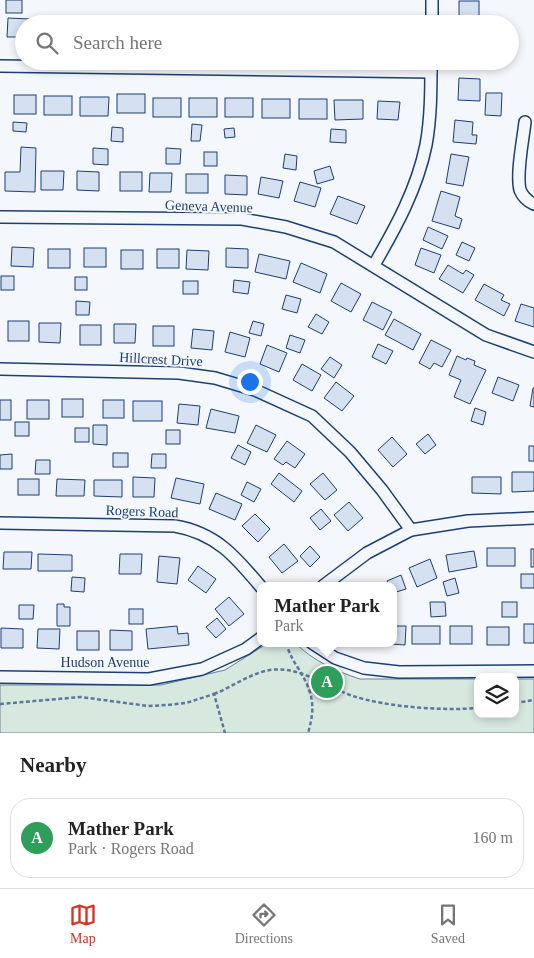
<!DOCTYPE html>
<meta charset="utf-8">
<style>
:root{--surface:#fff;--page:#f6f6f6;--text:#222;--muted:#767676;--line:#e0e0e0;--accent:#d93025}
body{margin:0;font-family:"Times New Roman",serif;background:var(--page);color:var(--text)}
.controls{position:absolute;right:15px;bottom:15px;display:grid;overflow:hidden;border-radius:10px;box-shadow:0 2px 8px #0003}
.controls button{width:45px;height:45px;display:grid;place-items:center;padding:0;border:0;border-bottom:1px solid var(--line);background:var(--surface);color:var(--text);font:25px sans-serif}
.you{position:absolute;left:249px;top:381px;width:18px;height:18px;margin:-12px;border:4px solid #fff;border-radius:50%;background:#1a73e8;box-shadow:0 0 0 8px #1a73e833}
.badge{display:grid;place-items:center;width:32px;height:32px;border-radius:50%;background:var(--accent);color:#fff;font-size:16px;font-weight:700}
.pin{position:absolute;translate:-50% -50%;border:2px solid #fff;box-shadow:0 1px 5px #0006}
.popup{position:absolute;left:257px;top:582px;width:140px;height:65px;box-sizing:border-box;display:grid;place-content:center;border-radius:10px;background:var(--surface);filter:drop-shadow(0 1px 4px #0005);font-size:16px;white-space:nowrap;color:var(--muted)}
.popup b{font-size:19px;color:var(--text)}
.popup::after{content:'';position:absolute;left:50%;top:100%;margin-left:-10px;border:10px solid transparent;border-top-color:var(--surface)}
.list{margin:0;padding:0;list-style:none}
h2{display:flex;justify-content:space-between;align-items:center;height:65px;margin:0;padding:0 20px;font-size:21px}
h2 small{font-size:16px;font-weight:400;color:var(--muted)}
.list li{display:grid;grid-template-columns:32px 1fr auto;gap:15px;align-items:center;box-sizing:border-box;height:80px;margin:0 10px 10px;padding:0 10px;border:1px solid var(--line);border-radius:20px}
.list b{display:block;font-size:19px;white-space:nowrap}
.list p{margin:0;font-size:16px;white-space:nowrap;color:var(--muted)}
.list em{font-size:16px;font-style:normal;color:var(--muted)}
.icon{flex:none;width:28px;height:28px;fill:none;stroke:currentColor;stroke-width:2;stroke-linecap:round;stroke-linejoin:round}
.map{position:relative;flex:none;width:534px;height:733px;overflow:hidden}
.search{position:absolute;background:var(--surface);box-shadow:0 2px 8px #0003;left:15px;right:15px;top:15px;height:55px;display:flex;align-items:center;gap:12px;box-sizing:border-box;padding:0 18px;border-radius:28px;color:var(--muted);font-size:19px}
.sheet{height:155px;background:var(--surface)}
nav{display:flex;justify-content:space-around;align-items:center;box-sizing:border-box;height:70px;border-top:1px solid var(--line);background:var(--surface);font-size:14px;color:var(--muted)}
nav a{display:grid;justify-items:center;gap:2px}
nav .on{color:var(--accent)}
.map>svg:first-child{display:block}
</style>
<div class="map">
<svg width="534" height="733" viewBox="0 0 534 733">
<rect width="100%" height="100%" fill="#f4f7fb"/>
<!-- green -->
<path fill="#d7e8df" stroke="#687fa3" d="M268,643H295C314,661 335,671 360,679H478V714H515V679H534V733H0V685H161L225,670Z"/>
<!-- building -->
<g fill="#d5e0f0" stroke="#1d3f73">
<rect x="6" y="0" width="16" height="13"/>
<rect x="459" y="1" width="20" height="22"/>
<polygon points="8,18 30,19 30,24 24,24 24,37 7,37"/>
<rect x="44" y="19" width="28" height="5"/>
<rect x="80" y="19" width="28" height="5"/>
<rect x="116" y="20" width="29" height="4"/>
<rect x="153" y="20" width="28" height="4"/>
<rect x="225" y="22" width="28" height="2"/>
<rect x="459" y="61" width="23" height="6"/>
<polygon points="459,78 480,79 480,101 458,100"/>
<polygon points="486,93 502,93 501,116 485,115"/>
<rect x="117" y="94" width="28" height="19"/>
<rect x="14" y="95" width="22" height="19"/>
<rect x="44" y="96" width="28" height="19"/>
<polygon points="80,97 109,97 108,116 80,116"/>
<rect x="153" y="98" width="28" height="19"/>
<rect x="189" y="98" width="28" height="19"/>
<rect x="225" y="98" width="28" height="19"/>
<rect x="262" y="99" width="28" height="19"/>
<rect x="299" y="99" width="28" height="20"/>
<polygon points="334,100 363,100 363,119 335,120"/>
<polygon points="378,101 400,102 398,120 377,119"/>
<polygon points="455,120 473,122 472,135 477,135 476,144 453,142"/>
<polygon points="13,122 27,123 26,132 13,131"/>
<polygon points="192,124 202,125 200,141 191,141"/>
<polygon points="112,127 123,128 123,142 111,141"/>
<polygon points="234,128 235,137 225,138 224,129"/>
<polygon points="331,129 346,130 346,143 330,142"/>
<polygon points="21,147 36,148 35,192 5,191 5,172 20,172"/>
<polygon points="93,148 108,149 108,165 93,164"/>
<polygon points="166,148 181,149 180,164 166,164"/>
<rect x="204" y="152" width="13" height="14"/>
<polygon points="285,154 297,156 296,170 283,168"/>
<polygon points="451,154 469,157 463,186 446,183"/>
<polygon points="330,166 334,179 317,184 314,171"/>
<polygon points="41,171 64,171 63,190 41,190"/>
<polygon points="77,171 99,172 99,191 77,190"/>
<rect x="120" y="172" width="22" height="19"/>
<polygon points="150,173 172,173 171,192 149,192"/>
<rect x="186" y="174" width="22" height="19"/>
<polygon points="225,175 247,176 247,195 225,194"/>
<polygon points="261,177 283,181 279,198 258,194"/>
<polygon points="300,182 321,188 315,207 294,201"/>
<polygon points="441,191 460,197 455,216 462,219 459,229 432,221"/>
<polygon points="338,196 365,206 357,224 330,214"/>
<polygon points="428,227 448,236 442,249 423,240"/>
<polygon points="462,242 475,248 469,261 456,255"/>
<polygon points="12,247 34,248 33,267 11,266"/>
<rect x="84" y="248" width="22" height="19"/>
<polygon points="226,248 248,249 248,268 226,267"/>
<polygon points="421,248 441,255 434,273 415,265"/>
<rect x="48" y="249" width="22" height="19"/>
<rect x="157" y="249" width="22" height="19"/>
<rect x="121" y="250" width="22" height="19"/>
<polygon points="187,250 209,251 208,270 186,269"/>
<polygon points="259,254 290,261 286,279 255,272"/>
<polygon points="301,263 327,274 320,293 293,282"/>
<polygon points="448,265 463,274 466,270 474,275 463,293 439,279"/>
<rect x="1" y="276" width="13" height="14"/>
<rect x="75" y="277" width="12" height="13"/>
<polygon points="234,280 250,282 248,294 233,292"/>
<rect x="183" y="281" width="15" height="13"/>
<polygon points="341,283 361,294 351,312 331,301"/>
<polygon points="484,284 504,295 501,300 510,304 504,316 475,300"/>
<polygon points="286,295 301,299 297,313 282,309"/>
<polygon points="76,301 90,302 89,315 76,315"/>
<polygon points="372,302 392,312 383,330 363,320"/>
<polygon points="521,304 534,308 534,327 515,321"/>
<polygon points="316,314 329,322 322,334 308,327"/>
<polygon points="394,319 421,334 413,350 385,335"/>
<rect x="8" y="321" width="21" height="20"/>
<polygon points="253,321 264,324 261,336 249,333"/>
<polygon points="39,323 61,323 60,343 39,342"/>
<polygon points="114,324 136,324 135,343 114,343"/>
<rect x="80" y="325" width="21" height="20"/>
<rect x="153" y="326" width="21" height="20"/>
<polygon points="193,329 214,331 212,350 191,348"/>
<polygon points="230,332 250,338 245,357 225,352"/>
<polygon points="290,335 305,340 300,353 286,348"/>
<polygon points="431,340 451,350 442,367 434,363 430,369 419,363"/>
<polygon points="378,344 393,351 386,364 372,357"/>
<polygon points="267,345 287,353 279,372 260,364"/>
<polygon points="457,356 466,360 467,358 475,361 474,365 486,370 470,404 454,397 461,380 449,375"/>
<polygon points="330,357 342,365 334,378 321,369"/>
<polygon points="302,364 321,375 312,391 293,380"/>
<polygon points="498,377 519,385 513,401 492,393"/>
<polygon points="336,382 354,396 342,411 324,398"/>
<polygon points="533,388 534,388 534,407 530,406"/>
<rect x="62" y="399" width="21" height="18"/>
<rect x="0" y="400" width="11" height="20"/>
<rect x="27" y="400" width="22" height="19"/>
<rect x="103" y="400" width="21" height="18"/>
<rect x="133" y="401" width="29" height="20"/>
<polygon points="179,404 200,406 198,425 177,423"/>
<polygon points="475,408 486,412 483,425 471,421"/>
<polygon points="211,409 239,416 235,433 206,428"/>
<rect x="15" y="422" width="14" height="14"/>
<polygon points="93,425 107,425 107,445 93,444"/>
<polygon points="256,425 276,435 267,452 247,443"/>
<rect x="75" y="428" width="14" height="14"/>
<rect x="166" y="430" width="14" height="14"/>
<polygon points="428,434 436,445 425,454 416,444"/>
<polygon points="392,437 407,454 393,467 378,450"/>
<polygon points="287,441 305,454 295,468 286,462 283,465 274,459"/>
<polygon points="238,445 251,452 245,465 231,458"/>
<rect x="529" y="446" width="5" height="15"/>
<rect x="113" y="453" width="15" height="14"/>
<polygon points="12,454 12,469 0,469 0,455"/>
<polygon points="152,454 166,454 166,468 151,468"/>
<polygon points="36,460 50,460 50,474 35,474"/>
<polygon points="512,472 534,472 534,491 512,492"/>
<polygon points="279,473 302,491 294,502 271,484"/>
<polygon points="323,473 337,490 325,500 310,484"/>
<polygon points="133,477 155,478 154,497 133,497"/>
<polygon points="472,477 501,477 501,494 472,493"/>
<polygon points="176,478 204,484 200,504 171,498"/>
<rect x="18" y="479" width="21" height="16"/>
<polygon points="57,479 85,480 84,496 56,496"/>
<polygon points="94,480 122,480 122,497 94,496"/>
<polygon points="247,482 261,489 254,502 241,495"/>
<polygon points="216,493 242,504 235,520 209,509"/>
<polygon points="349,502 363,518 348,531 334,515"/>
<polygon points="321,509 331,521 320,530 310,518"/>
<polygon points="255,514 270,529 258,542 242,526"/>
<polygon points="284,544 298,561 282,573 269,557"/>
<polygon points="310,546 320,557 310,567 300,556"/>
<rect x="487" y="548" width="28" height="18"/>
<rect x="531" y="549" width="3" height="18"/>
<polygon points="474,551 477,567 449,572 446,555"/>
<polygon points="4,552 32,552 31,569 3,569"/>
<polygon points="38,554 72,555 72,571 38,571"/>
<polygon points="120,554 142,554 141,574 119,574"/>
<polygon points="159,556 180,558 177,584 157,582"/>
<polygon points="430,559 437,578 417,587 409,568"/>
<polygon points="198,566 216,579 206,593 188,580"/>
<rect x="521" y="574" width="13" height="14"/>
<polygon points="401,575 406,589 393,593 393,586 389,586 387,581"/>
<polygon points="72,577 85,578 84,592 71,591"/>
<polygon points="455,578 459,593 447,596 443,582"/>
<polygon points="229,597 244,614 229,626 215,609"/>
<polygon points="430,602 445,602 446,616 431,617"/>
<rect x="502" y="602" width="15" height="15"/>
<polygon points="57,604 64,604 64,607 70,607 70,626 57,626"/>
<polygon points="19,605 34,605 33,619 19,619"/>
<rect x="129" y="609" width="14" height="15"/>
<polygon points="217,618 226,629 216,638 206,627"/>
<rect x="524" y="624" width="10" height="19"/>
<polygon points="177,626 178,634 188,633 189,645 148,649 146,629"/>
<polygon points="393,626 406,626 405,645 377,643 393,643"/>
<rect x="412" y="626" width="28" height="18"/>
<rect x="450" y="626" width="22" height="18"/>
<rect x="487" y="627" width="22" height="18"/>
<polygon points="1,628 23,629 23,648 1,648"/>
<polygon points="38,629 60,629 59,649 37,648"/>
<polygon points="110,630 132,631 132,650 110,650"/>
<rect x="77" y="631" width="22" height="19"/>
</g>
<g fill="none" stroke-linecap="round" stroke-linejoin="round">
<!-- street casing -->
<g stroke="#1d3f73" stroke-width="14">
<g id="street">
<polyline points="432,24 432,0"/>
<polyline points="0,66 431,72"/>
<path d="M525,122C523,140 516,174 520,190C523,197 527,201 534,204"/>
<polyline points="0,217 242,219 286,227 334,242 486,335 534,352"/>
<path d="M374,265C396,227 417,189 426,145C431,118 431,89 431,61"/>
<polyline points="0,369 179,373 215,378 255,390 312,416 350,452 382,490 411,530"/>
<path d="M0,523L175,526C216,533 236,557 261,587"/>
<polyline points="323,586 367,553 411,530 468,521 534,518"/>
<polyline points="312,643 335,658 364,668 399,672 534,671"/>
<polyline points="0,677 149,679 202,669 246,649 261,638"/>
</g>
</g>
<!-- path -->
<g stroke="#5e769c" stroke-width="2.5" stroke-dasharray="4 2.5" stroke-linecap="butt">
<path d="M286,643C289,653 293,660 298,668C313,692 316,706 308,733"/>
<path d="M214,694C232,687 251,673 270,670C301,666 324,686 353,696C386,707 443,711 478,708"/>
<polyline points="515,703 534,700"/>
<polyline points="0,704 81,697 148,706 167,705 186,703 214,694 225,733"/>
</g>
<!-- street -->
<use href="#street" stroke="#f4f7fb" stroke-width="11"/>
</g>
<g text-anchor="middle" stroke-width="4" stroke-linejoin="round" paint-order="stroke">
<!-- street labels -->
<g font-size="14" fill="#1d3f73" stroke="#f4f7fb">
<text transform="translate(209 206) rotate(2)" y="5">Geneva Avenue</text>
<text transform="translate(161 359) rotate(3)" y="5">Hillcrest Drive</text>
<text transform="translate(142 511) rotate(2)" y="5">Rogers Road</text>
<text x="105" y="667">Hudson Avenue</text>
</g>
</g>
</svg>
<div class="controls">
<button><svg class="icon" aria-label="layers" viewBox="0 0 24 24"><path d="M12 4l9 5-9 5-9-5zM3 14l9 5 9-5"/></svg></button>
</div>
<div class="you"></div>
<div class="pin badge" style="left:327px;top:682px;background:#2e9e5b">A</div>
<div class="popup"><b>Mather Park</b>Park</div>
<div class="search"><svg class="icon" aria-label="search" viewBox="0 0 24 24"><circle cx="10" cy="10" r="6"/><path d="M15 15l6 6"/></svg>Search here</div>
</div>
<section class="sheet">
<h2>Nearby<small></small></h2>
<ul class="list">
<li><span class="badge" style="background:#2e9e5b">A</span><div><b>Mather Park</b><p>Park · Rogers Road</p></div><em>160 m</em></li>
</ul>
</section>
<nav>
<a class="on"><svg class="icon" aria-label="map" viewBox="0 0 24 24"><path d="M3 6l6-2 6 2 6-2v14l-6 2-6-2-6 2zM9 4v14M15 6v14"/></svg>Map</a>
<a><svg class="icon" aria-label="directions" viewBox="0 0 24 24"><path d="M12 3l9 9-9 9-9-9zM9 14v-3h6M13 9l2 2-2 2"/></svg>Directions</a>
<a><svg class="icon" aria-label="saved" viewBox="0 0 24 24"><path d="M7 4h10v16l-5-4-5 4z"/></svg>Saved</a>
</nav>
